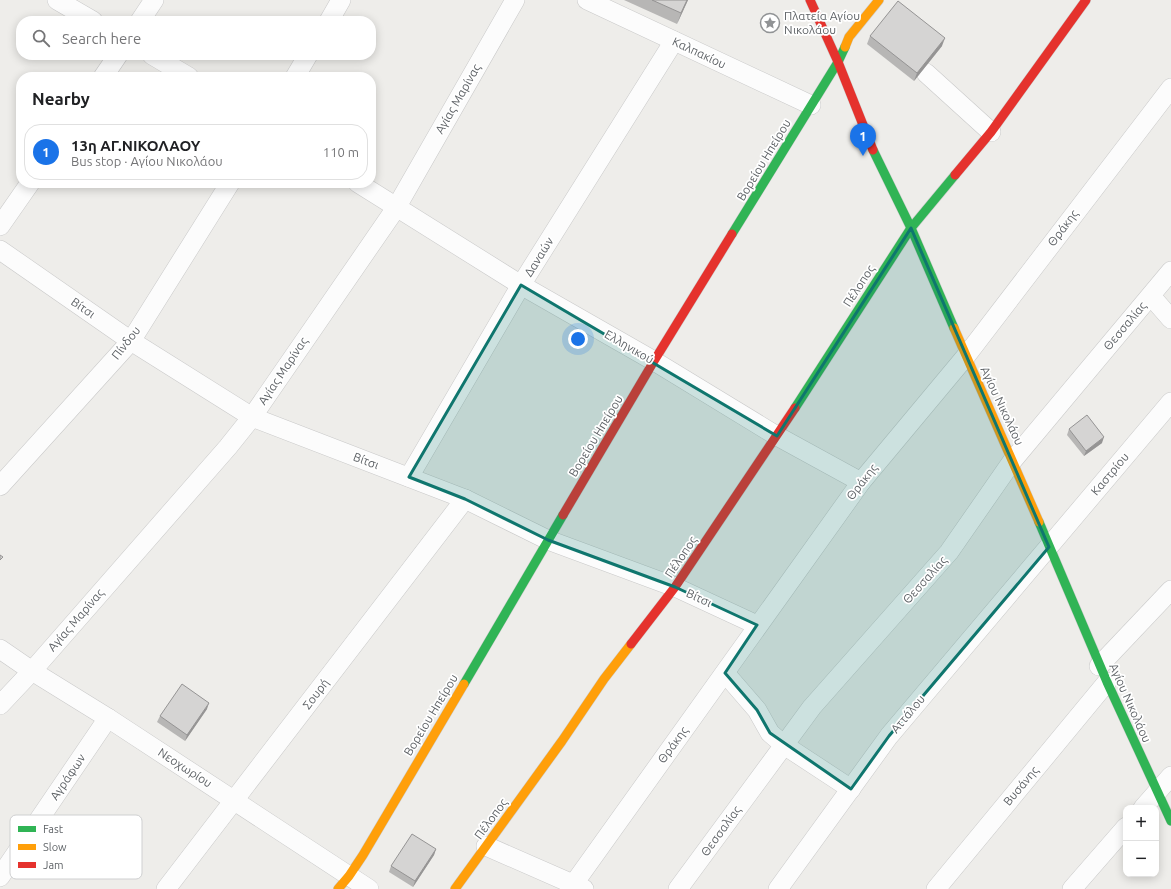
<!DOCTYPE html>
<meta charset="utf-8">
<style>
:root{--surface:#fff;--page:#f6f6f6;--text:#202124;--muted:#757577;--line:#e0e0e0;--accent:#1a73e8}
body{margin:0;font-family:Ubuntu,sans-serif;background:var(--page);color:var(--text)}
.controls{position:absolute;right:12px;bottom:12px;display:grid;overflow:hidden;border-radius:8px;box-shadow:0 2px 10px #0003}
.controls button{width:36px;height:36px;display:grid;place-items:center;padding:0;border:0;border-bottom:1px solid var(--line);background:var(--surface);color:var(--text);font:20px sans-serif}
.you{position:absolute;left:578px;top:339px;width:14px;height:14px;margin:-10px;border:3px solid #fff;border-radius:50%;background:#1a73e8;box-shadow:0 0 0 6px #1a73e833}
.badge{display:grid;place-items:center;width:26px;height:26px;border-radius:50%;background:var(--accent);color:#fff;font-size:13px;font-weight:700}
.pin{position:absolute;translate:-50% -33px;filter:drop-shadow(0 1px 2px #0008)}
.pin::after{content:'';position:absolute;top:21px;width:14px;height:12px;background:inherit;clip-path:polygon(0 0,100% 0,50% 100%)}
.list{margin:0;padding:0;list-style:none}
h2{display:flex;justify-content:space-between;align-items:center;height:52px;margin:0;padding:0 16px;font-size:17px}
h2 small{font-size:13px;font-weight:400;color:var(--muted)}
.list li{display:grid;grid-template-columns:26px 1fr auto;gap:12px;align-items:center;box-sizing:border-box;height:56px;margin:0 8px 8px;padding:0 8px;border:1px solid var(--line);border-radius:16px}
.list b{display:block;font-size:15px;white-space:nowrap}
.list p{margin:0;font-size:13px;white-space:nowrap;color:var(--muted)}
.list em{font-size:13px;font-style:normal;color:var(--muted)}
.icon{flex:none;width:22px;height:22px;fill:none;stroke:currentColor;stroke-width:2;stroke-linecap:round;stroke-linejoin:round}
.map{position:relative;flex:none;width:1171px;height:889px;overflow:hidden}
.search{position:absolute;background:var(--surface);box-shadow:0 2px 10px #0003;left:16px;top:16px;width:360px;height:44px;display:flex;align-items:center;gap:10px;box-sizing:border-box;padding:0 14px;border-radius:16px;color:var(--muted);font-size:15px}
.panel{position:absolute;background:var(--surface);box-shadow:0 2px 10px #0003;left:16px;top:72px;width:360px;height:116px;border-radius:16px}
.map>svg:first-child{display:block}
</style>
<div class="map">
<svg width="1171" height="889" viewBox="0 0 1171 889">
<rect width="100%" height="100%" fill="#eeedea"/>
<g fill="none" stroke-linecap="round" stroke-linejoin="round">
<!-- street casing -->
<g stroke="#c9c9c9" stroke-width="20">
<g id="street">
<polyline points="57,0 93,21"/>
<polyline points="587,0 811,105"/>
<polyline points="140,21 154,0"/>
<polyline points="329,21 341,0"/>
<polyline points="152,55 189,77"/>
<polyline points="926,73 991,132"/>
<polyline points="103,77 118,55"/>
<polyline points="295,77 308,55"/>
<polyline points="358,183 521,285 654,361 777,436 861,482"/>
<polyline points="0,226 30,183"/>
<polyline points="0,250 131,341 252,417 465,499 548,540 675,587 757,625"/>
<polyline points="1151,296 1171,319"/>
<polyline points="409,477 521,285 674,41"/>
<polyline points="0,486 131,341 230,183"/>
<polyline points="0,649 32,671 108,718 369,889"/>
<polyline points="1099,666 1171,590"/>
<polyline points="725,673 757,710 770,733 784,745 851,789"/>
<polyline points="0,705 32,671 228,447 252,417 396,208 515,0"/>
<polyline points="1143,808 1171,776"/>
<polyline points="486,846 584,889"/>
<polyline points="0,877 108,718"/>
<polyline points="166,889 465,499"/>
<polyline points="570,889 861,482 966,356 1171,88"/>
<polyline points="678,889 812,707 949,552 1013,460 1171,271"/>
<polyline points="778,889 889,736 1171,402"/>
<polyline points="936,889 1107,682"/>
<polyline points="1072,889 1126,827"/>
</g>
</g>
<!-- fast casing -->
<g stroke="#cbcbcb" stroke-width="10">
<g id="fast">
<polyline points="873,150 911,228 954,328"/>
<polyline points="732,234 838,62 845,47"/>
<polyline points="795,408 911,228 955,175"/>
<polyline points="1039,522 1107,682 1171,821"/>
<polyline points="464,684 563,515"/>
</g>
</g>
<!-- slow casing -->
<g stroke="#cbcbcb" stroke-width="10">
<g id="slow">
<polyline points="845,47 849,37 879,0"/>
<polyline points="954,328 1039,522"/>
<polyline points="338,889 349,876 363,855 464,684"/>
<polyline points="455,889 562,741 604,679 631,644"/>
</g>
</g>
<!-- jam casing -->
<g stroke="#cbcbcb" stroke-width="10">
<g id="jam">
<polyline points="810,0 838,62 873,150"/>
<polyline points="955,175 991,132 1086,0"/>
<polyline points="563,515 654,361 732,234"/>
<polyline points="631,644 675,587 795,408"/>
</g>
</g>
<!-- street -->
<use href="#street" stroke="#fcfcfc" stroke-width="19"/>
<!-- fast -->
<use href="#fast" stroke="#30b455" stroke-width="9"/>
<!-- slow -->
<use href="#slow" stroke="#ff9f0a" stroke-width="9"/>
<!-- jam -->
<use href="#jam" stroke="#e5322d" stroke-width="9"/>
</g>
<!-- wall -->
<g fill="#b7b6b5">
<polygon points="624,0 688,0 677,24"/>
<polygon points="870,36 942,46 914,81 867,44"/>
<polygon points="1069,429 1102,443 1084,456 1067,435"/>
<polygon points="207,709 185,741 157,722 160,716"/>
<polygon points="436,849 434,855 413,887 389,872 391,866"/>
</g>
<!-- shaded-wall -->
<g fill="#959494">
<polygon points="687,0 688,0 677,24 681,13"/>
<polygon points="945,38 942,46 914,81 917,73"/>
<polygon points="1104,437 1102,443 1084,456 1086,451"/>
<polygon points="209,703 207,709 185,741 187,735"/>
<polygon points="436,849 434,855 413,887 415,881"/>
</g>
<!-- building -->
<g fill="#d5d4d3" stroke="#959494">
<polygon points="652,0 687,0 681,13"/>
<polygon points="898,1 945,38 917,73 870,36"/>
<polygon points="1087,415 1104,437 1086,451 1069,429"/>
<polygon points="0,555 3,557 0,560"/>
<polygon points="182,684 209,703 187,735 160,716"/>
<polygon points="412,834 436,849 415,881 391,866"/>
</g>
<!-- marked area -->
<path fill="#0f766e" fill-opacity="0.2" stroke="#0f766e" stroke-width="3" stroke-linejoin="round" d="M911,228L1049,547L889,736L851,789L770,733L757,710L725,673L757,625L675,587L548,540L465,499L409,477L521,285L777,436Z"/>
<!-- icons -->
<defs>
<g id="sight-ring" transform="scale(1)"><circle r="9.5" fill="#fff" stroke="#919395" stroke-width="1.5"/><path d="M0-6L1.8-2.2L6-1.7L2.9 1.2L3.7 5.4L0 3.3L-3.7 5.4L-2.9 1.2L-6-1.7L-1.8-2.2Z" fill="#919395"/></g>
</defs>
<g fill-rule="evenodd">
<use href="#sight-ring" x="770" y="23"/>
</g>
<g text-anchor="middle" stroke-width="3.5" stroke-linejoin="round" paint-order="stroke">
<!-- poi labels -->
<g font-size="12" fill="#5f6367" stroke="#fff" text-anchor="start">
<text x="784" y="20">Πλατεία Αγίου<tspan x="784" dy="14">Νικολάου</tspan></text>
</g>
<!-- street labels -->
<g font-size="12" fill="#5f6367" stroke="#fff">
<text transform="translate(699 53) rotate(25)" y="4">Καλπακίου</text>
<text transform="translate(458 99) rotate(-60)" y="4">Αγίας Μαρίνας</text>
<text transform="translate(764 160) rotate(-59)" y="4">Βορείου Ηπείρου</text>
<text transform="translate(1063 228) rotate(-53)" y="4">Θράκης</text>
<text transform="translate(539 257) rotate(-58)" y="4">Δαναών</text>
<text transform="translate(859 286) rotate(-57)" y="4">Πέλοπος</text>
<text transform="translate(83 308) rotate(35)" y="4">Βίτσι</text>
<text transform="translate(1125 326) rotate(-50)" y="4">Θεσσαλίας</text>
<text transform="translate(126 343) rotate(-52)" y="4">Πίνδου</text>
<text transform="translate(629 347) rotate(30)" y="4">Ελληνικού</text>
<text transform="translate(283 371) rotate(-56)" y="4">Αγίας Μαρίνας</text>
<text transform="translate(1002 406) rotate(65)" y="4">Αγίου Νικολάου</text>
<text transform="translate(596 436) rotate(-59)" y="4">Βορείου Ηπείρου</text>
<text transform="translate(366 461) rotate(21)" y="4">Βίτσι</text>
<text transform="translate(1110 474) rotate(-50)" y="4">Καστρίου</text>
<text transform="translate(862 482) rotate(-52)" y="4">Θράκης</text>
<text transform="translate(681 557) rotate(-56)" y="4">Πέλοπος</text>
<text transform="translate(925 580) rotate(-48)" y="4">Θεσσαλίας</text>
<text transform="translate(699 598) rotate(25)" y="4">Βίτσι</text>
<text transform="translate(76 620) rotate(-49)" y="4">Αγίας Μαρίνας</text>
<text transform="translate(316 694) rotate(-53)" y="4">Σουρή</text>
<text transform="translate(1130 703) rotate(66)" y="4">Αγίου Νικολάου</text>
<text transform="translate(908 714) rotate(-50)" y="4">Αττάλου</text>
<text transform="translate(431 715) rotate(-59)" y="4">Βορείου Ηπείρου</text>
<text transform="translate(673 745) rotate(-54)" y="4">Θράκης</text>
<text transform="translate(185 768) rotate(33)" y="4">Νεοχωρίου</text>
<text transform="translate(68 777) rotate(-56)" y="4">Αγράφων</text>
<text transform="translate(1021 786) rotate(-50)" y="4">Βυσάνης</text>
<text transform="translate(491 819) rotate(-54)" y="4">Πέλοπος</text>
<text transform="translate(721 831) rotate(-54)" y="4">Θεσσαλίας</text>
</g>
</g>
<!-- legend -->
<rect x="10" y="815" width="132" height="64" rx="6" fill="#fff" stroke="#cfd0d1" stroke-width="1"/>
<rect x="18" y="826" width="18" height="6" fill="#30b455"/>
<rect x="18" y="844" width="18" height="6" fill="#ff9f0a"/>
<rect x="18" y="862" width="18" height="6" fill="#e5322d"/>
<g font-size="11" fill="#5f6367">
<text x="43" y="833">Fast</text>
<text x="43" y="851">Slow</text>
<text x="43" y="869">Jam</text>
</g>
</svg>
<div class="controls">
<button>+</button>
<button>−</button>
</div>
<div class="you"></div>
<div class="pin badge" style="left:863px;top:156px">1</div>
<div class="search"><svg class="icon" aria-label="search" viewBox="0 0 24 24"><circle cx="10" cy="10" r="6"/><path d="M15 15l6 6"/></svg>Search here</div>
<section class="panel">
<h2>Nearby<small></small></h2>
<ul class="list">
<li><span class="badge">1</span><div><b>13η ΑΓ.ΝΙΚΟΛΑΟΥ</b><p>Bus stop · Αγίου Νικολάου</p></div><em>110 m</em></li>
</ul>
</section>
</div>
